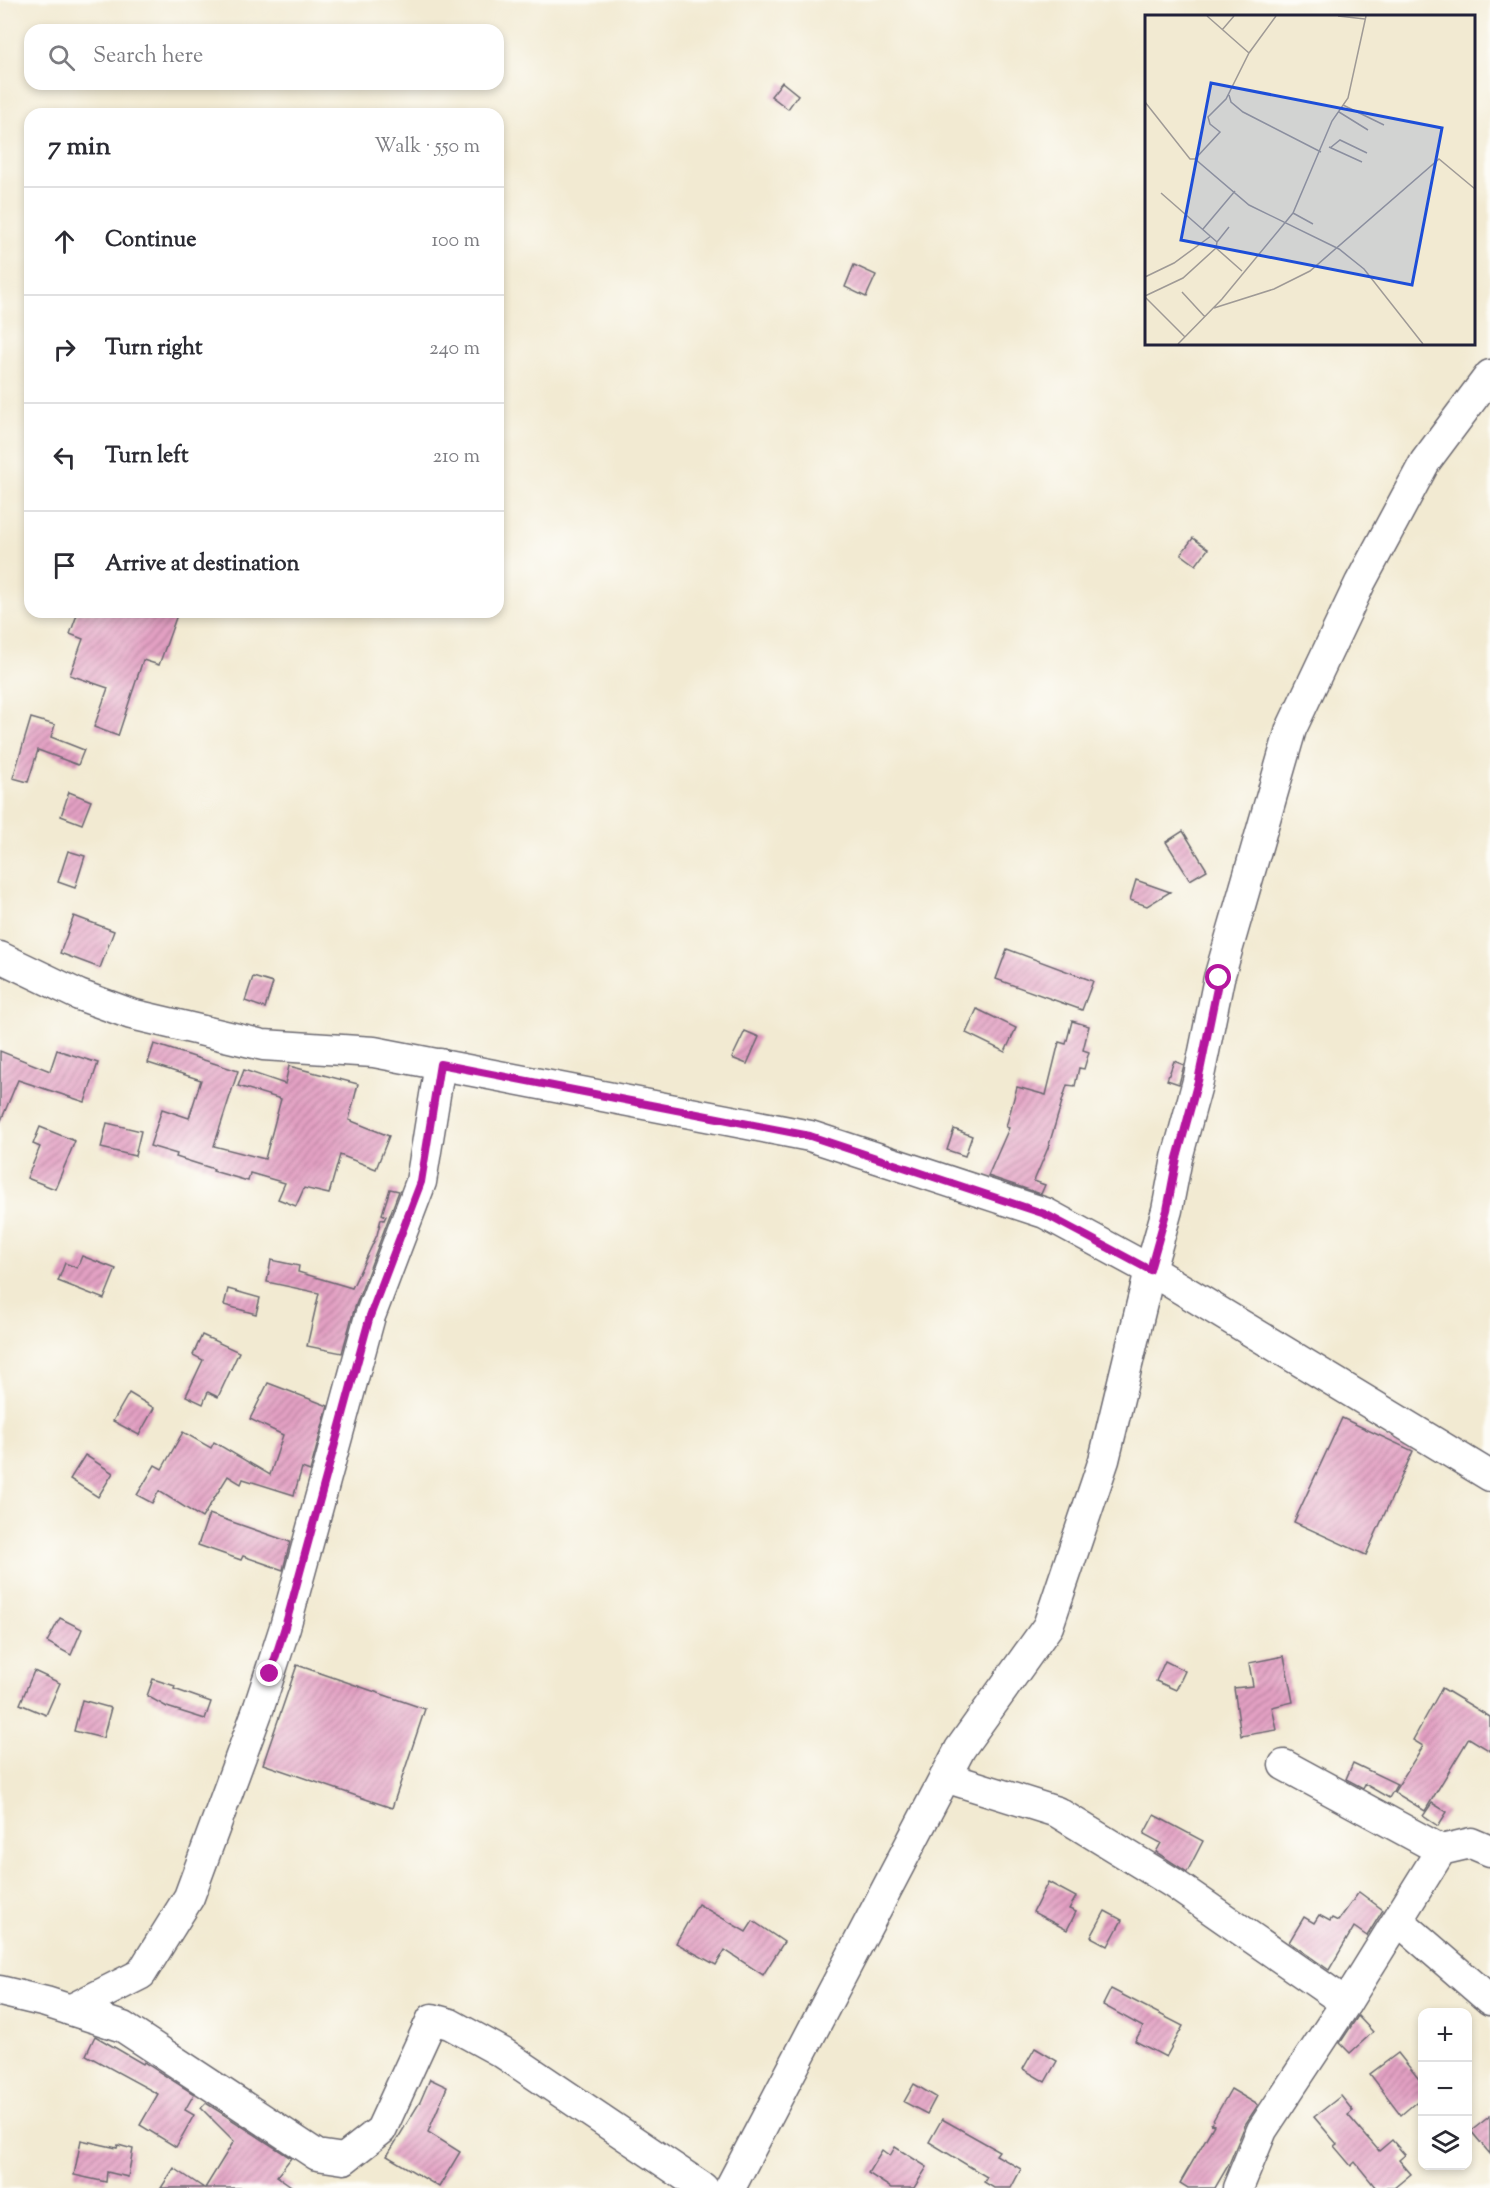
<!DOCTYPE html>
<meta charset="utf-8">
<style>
:root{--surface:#fff;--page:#f2f2f3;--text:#2b2b33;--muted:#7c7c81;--line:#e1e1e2}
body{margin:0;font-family:"Sorts Mill Goudy",serif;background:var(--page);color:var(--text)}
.controls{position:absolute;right:18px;bottom:18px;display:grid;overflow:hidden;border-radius:12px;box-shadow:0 3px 9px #0003}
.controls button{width:54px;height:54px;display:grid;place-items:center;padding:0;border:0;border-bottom:2px solid var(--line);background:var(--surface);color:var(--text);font:30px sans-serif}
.stop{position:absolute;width:18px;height:18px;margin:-14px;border:4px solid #b5179e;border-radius:50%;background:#fff}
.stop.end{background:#b5179e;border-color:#fff;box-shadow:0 2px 6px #0008}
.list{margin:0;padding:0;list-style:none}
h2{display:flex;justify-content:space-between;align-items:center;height:78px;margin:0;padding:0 24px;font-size:26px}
h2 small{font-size:20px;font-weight:400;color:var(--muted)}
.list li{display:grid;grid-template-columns:39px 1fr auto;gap:18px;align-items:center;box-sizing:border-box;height:108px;padding:0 24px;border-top:2px solid var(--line)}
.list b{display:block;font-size:22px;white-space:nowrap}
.list em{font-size:20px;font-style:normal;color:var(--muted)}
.icon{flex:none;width:33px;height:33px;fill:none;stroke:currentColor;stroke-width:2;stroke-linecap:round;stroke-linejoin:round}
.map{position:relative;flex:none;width:1490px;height:2188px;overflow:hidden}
.search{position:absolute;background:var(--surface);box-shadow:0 3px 9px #0003;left:24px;top:24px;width:480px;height:66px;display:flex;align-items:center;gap:15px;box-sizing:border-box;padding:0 21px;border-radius:18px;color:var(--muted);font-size:22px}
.panel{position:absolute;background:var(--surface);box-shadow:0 3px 9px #0003;left:24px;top:108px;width:480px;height:510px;border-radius:18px}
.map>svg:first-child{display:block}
</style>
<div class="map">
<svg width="1490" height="2188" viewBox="0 0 1490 2188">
<defs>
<pattern id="building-hatch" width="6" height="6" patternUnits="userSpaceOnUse" patternTransform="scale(1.5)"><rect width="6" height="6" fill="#e3a0c3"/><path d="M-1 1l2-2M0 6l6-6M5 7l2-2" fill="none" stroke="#b882a0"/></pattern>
</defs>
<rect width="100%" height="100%" fill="#fdfcf7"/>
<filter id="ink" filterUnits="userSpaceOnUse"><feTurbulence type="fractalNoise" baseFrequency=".0167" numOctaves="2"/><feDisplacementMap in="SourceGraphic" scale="12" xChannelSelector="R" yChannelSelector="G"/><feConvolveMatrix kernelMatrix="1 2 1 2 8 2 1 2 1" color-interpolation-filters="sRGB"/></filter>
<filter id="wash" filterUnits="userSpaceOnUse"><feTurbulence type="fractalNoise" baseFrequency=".008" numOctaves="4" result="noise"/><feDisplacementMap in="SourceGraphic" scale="24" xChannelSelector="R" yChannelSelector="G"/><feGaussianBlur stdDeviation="1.35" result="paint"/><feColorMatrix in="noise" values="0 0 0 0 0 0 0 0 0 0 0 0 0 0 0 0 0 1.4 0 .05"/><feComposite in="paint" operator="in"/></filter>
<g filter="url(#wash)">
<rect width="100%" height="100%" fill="#f2ead2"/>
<g id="blocks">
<!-- building -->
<g fill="url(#building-hatch)">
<polygon points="782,82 798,95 788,109 771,96"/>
<polygon points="854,265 876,275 866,297 845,287"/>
<polygon points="1193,538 1208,549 1196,565 1181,554"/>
<polygon points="78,612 178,612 159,665 143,660 118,736 94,727 108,688 70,675 83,639 70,634"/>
<polygon points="31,718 55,725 51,737 84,750 78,765 38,750 28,782 13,778"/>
<polygon points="69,792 91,801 82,824 61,816"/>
<polygon points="1183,831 1207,870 1190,880 1166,842"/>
<polygon points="68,851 85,856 75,888 58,882"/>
<polygon points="1136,880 1170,892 1147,906 1130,900"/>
<polygon points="74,916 114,931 100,968 60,953"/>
<polygon points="1007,949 1093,981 1082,1010 996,979"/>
<polygon points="253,977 273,983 265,1008 245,1001"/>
<polygon points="977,1009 1016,1028 1005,1052 966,1033"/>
<polygon points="1072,1021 1089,1026 1083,1050 1089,1052 1084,1069 1079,1068 1075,1086 1067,1085 1048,1148 1034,1181 1045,1185 1041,1194 988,1176 1009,1128 1006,1127 1017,1087 1046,1095 1059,1042 1066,1044"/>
<polygon points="745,1031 759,1037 747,1064 732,1058"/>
<polygon points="154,1044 238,1071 214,1146 265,1159 281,1099 238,1086 244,1070 285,1084 289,1066 358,1084 349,1120 389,1136 376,1169 340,1155 329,1194 304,1188 296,1206 278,1199 285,1183 250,1173 248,1181 213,1171 214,1169 176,1157 177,1154 150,1146 162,1109 189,1118 201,1080 148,1063"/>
<polygon points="57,1050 98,1063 85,1102 18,1080 0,1123 0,1051 50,1071"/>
<polygon points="1174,1061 1184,1065 1179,1084 1167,1080"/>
<polygon points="107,1123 141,1131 135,1156 101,1148"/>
<polygon points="40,1127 75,1141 55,1189 27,1178 40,1147 33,1144"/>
<polygon points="954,1129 972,1136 965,1156 947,1150"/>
<polygon points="390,1189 399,1191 354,1310 342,1353 307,1346 319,1293 267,1282 271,1260 299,1266 298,1272 352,1288 377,1235 381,1219 384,1220 386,1216 382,1214"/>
<polygon points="82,1256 116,1269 104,1299 58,1281 65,1263 77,1268"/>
<polygon points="228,1289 260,1298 256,1314 224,1305"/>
<polygon points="202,1335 239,1352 218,1397 208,1392 203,1404 186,1396 203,1360 193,1355"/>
<polygon points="268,1383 328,1406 310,1471 302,1468 294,1495 243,1479 241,1484 228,1476 202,1518 159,1491 152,1503 137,1495 155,1465 162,1469 183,1432 211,1448 214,1442 270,1475 283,1435 250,1419"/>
<polygon points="129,1393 154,1408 139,1435 113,1421"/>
<polygon points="1342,1418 1413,1451 1366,1555 1294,1522"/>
<polygon points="85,1455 113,1473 98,1497 70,1479"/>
<polygon points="209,1514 290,1542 283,1570 243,1556 241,1560 198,1545"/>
<polygon points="60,1618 82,1629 71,1655 47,1642"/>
<polygon points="1284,1656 1293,1702 1272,1707 1277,1730 1241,1736 1234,1688 1253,1686 1249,1663"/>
<polygon points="1165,1661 1185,1671 1176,1690 1156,1681"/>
<polygon points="297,1665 425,1709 392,1808 263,1764"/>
<polygon points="34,1671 60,1683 46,1715 20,1704"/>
<polygon points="153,1679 175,1686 174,1689 211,1702 205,1719 167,1707 147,1696"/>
<polygon points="1442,1688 1490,1717 1490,1751 1469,1738 1425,1811 1394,1792 1423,1746 1413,1740"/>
<polygon points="82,1700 111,1708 103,1738 74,1731"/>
<polygon points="1353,1763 1397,1784 1389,1798 1365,1784 1363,1788 1346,1779"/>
<polygon points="1432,1803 1447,1812 1438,1826 1423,1816"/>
<polygon points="1154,1815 1203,1841 1187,1872 1156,1852 1161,1843 1144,1834"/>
<polygon points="1048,1882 1076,1897 1069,1909 1076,1912 1067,1930 1033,1912"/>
<polygon points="1359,1892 1383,1910 1367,1936 1354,1927 1329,1970 1289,1942 1304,1917 1314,1923 1319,1915 1330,1921 1332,1918 1338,1921"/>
<polygon points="698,1904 746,1932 753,1921 784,1942 763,1975 725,1950 716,1965 676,1943"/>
<polygon points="1105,1911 1122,1920 1108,1946 1091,1937"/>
<polygon points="1111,1989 1183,2026 1166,2057 1135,2041 1143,2027 1103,2005"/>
<polygon points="1358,2016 1373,2032 1350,2053 1340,2043"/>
<polygon points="95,2036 143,2064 144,2062 194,2094 185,2110 194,2115 176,2147 140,2125 158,2094 86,2055"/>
<polygon points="1035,2048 1057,2061 1045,2082 1023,2069"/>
<polygon points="1398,2053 1422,2083 1422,2097 1401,2115 1370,2074"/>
<polygon points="430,2079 447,2087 428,2132 460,2152 439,2187 387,2156 420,2102"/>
<polygon points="914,2084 936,2097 927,2114 904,2102"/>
<polygon points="1231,2089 1258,2105 1246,2123 1229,2164 1215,2188 1188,2188 1180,2183 1214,2125 1211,2124"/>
<polygon points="1341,2096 1353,2111 1348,2115 1379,2151 1392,2140 1405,2155 1399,2160 1411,2174 1394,2188 1376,2188 1355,2162 1351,2166 1334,2146 1337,2144 1314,2117"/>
<polygon points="206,2103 291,2158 277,2176 294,2188 205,2188 234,2141 201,2108"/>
<polygon points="1490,2116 1490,2154 1471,2131"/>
<polygon points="942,2119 999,2151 996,2155 1021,2169 1011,2188 994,2188 984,2182 987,2177 929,2142"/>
<polygon points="81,2140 117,2148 118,2145 133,2149 128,2177 107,2172 106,2182 74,2175"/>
<polygon points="895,2147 927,2167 914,2188 891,2188 868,2173 882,2150 890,2156"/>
<polygon points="174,2168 204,2188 161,2188"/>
</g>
</g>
</g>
<g filter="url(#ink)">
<use href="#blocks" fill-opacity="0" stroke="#6b6870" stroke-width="1.5"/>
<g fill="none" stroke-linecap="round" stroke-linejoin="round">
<!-- minor casing -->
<g stroke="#6b6870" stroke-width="33">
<g id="minor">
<polyline points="0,957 79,995 131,1014 263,1045 374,1052 810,1136 1045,1213 1150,1270 1490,1476"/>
<polyline points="1284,1765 1441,1850"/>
<polyline points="945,1777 1057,1812 1173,1883 1346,2003"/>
<polyline points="1399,1921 1490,2000"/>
<polyline points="0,1991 46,2002 123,2027 317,2155 344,2159 381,2130 432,2019 450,2024 503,2053 703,2188"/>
<polyline points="70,2010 141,1974 189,1897 259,1707 285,1627 370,1316 421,1182 440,1064"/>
<polyline points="730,2188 960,1749 1048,1626 1104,1460 1150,1270 1167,1210 1177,1158 1198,1081 1219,978 1291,729 1360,583 1425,462 1490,375"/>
<polyline points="1238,2188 1262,2130 1346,2003 1441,1850 1471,1843 1490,1851"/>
</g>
</g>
<!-- minor -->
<use href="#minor" stroke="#fff" stroke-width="30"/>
</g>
</g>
<g fill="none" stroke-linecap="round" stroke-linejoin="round" filter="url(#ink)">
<!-- route -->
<polyline stroke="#b5179e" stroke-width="8" points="270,1674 285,1627 370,1316 421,1182 440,1064 810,1136 1045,1214 1150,1270 1167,1210 1177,1158 1198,1081 1219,978"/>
</g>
<!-- overview -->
<g transform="translate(1145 15)">
<rect width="330" height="330" fill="#f2ead2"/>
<path fill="none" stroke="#9f9a96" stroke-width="1.5" d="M62,1L104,38M193,1L220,4M77,15L89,1M84,80L86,87L98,97L176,137M0,87L45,144H50L104,190L194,234L219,254L278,329M198,90L239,110M194,97L223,115M184,132L217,147M185,133L195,125L222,138M50,144L75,117L65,109L63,102L81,84L104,38L131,1M16,178L72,227L71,233L97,256M148,198L168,209M58,214L90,176M72,227L84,212M0,262L29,248L66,221M37,277L60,302M0,281L38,263L71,233M0,282L40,322M69,293L129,274L165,256L294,144L330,174M33,329L77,284L148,198L187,106L203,83L221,1"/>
<path fill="#1d4ed8" fill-opacity="0.15" stroke="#1d4ed8" stroke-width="3" d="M66,68L297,113L267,270L36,225Z"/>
<rect width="330" height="330" fill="none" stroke="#22223b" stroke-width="3"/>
</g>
</svg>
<div class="controls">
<button>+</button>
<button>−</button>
<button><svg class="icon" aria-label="layers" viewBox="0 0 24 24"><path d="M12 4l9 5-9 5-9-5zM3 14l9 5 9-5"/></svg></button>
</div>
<div class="stop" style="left:1219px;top:978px"></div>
<div class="stop end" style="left:270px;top:1674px"></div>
<div class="search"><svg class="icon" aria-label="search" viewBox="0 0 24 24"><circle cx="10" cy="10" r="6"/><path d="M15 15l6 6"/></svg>Search here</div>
<section class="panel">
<h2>7 min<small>Walk · 550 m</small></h2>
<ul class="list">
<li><svg class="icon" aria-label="ahead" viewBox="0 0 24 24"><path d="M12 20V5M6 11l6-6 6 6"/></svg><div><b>Continue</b></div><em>100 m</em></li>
<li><svg class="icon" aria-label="right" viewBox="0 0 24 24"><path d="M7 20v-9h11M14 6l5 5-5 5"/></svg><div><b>Turn right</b></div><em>240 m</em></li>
<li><svg class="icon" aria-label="left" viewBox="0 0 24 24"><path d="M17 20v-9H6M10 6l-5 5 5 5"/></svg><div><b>Turn left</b></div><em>210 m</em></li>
<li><svg class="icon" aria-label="arrive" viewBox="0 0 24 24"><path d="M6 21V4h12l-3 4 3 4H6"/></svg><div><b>Arrive at destination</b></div></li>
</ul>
</section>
</div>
